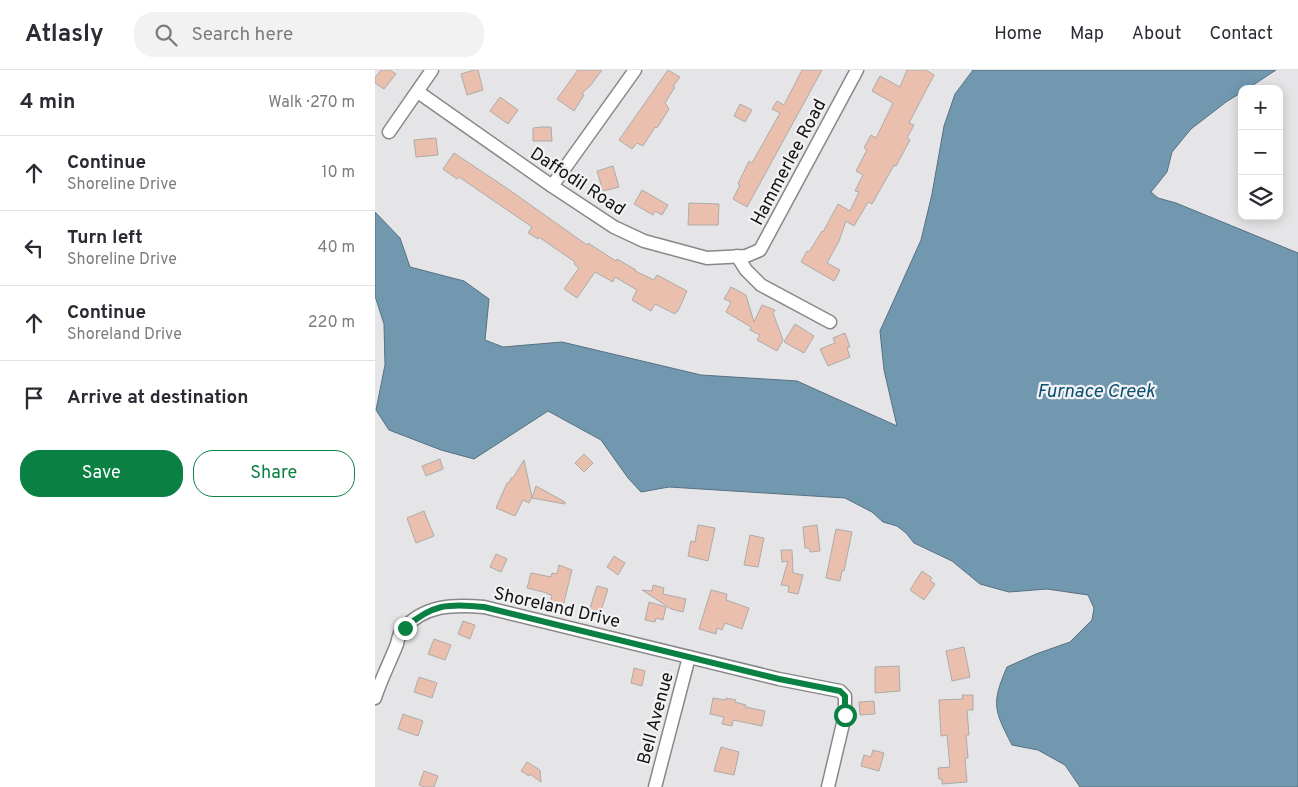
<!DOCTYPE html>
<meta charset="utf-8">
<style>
:root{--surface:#fff;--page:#f2f2f3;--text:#2b2b33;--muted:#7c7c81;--line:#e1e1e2;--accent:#0b8043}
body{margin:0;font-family:Overpass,sans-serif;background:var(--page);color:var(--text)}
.controls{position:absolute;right:15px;top:15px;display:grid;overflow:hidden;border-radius:10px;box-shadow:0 2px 12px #0003}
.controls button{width:45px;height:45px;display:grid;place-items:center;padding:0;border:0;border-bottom:1px solid var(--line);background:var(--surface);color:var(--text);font:25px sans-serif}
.stop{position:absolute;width:15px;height:15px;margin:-11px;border:4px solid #0b8043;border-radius:50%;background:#fff}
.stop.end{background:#0b8043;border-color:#fff;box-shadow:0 1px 5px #0008}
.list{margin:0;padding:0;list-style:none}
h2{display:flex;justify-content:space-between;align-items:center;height:65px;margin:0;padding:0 20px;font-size:21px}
h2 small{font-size:16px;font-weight:400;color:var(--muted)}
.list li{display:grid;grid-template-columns:32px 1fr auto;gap:15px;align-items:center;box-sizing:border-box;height:75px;padding:0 20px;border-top:1px solid var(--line)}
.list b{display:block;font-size:19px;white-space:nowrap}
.list p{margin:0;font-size:16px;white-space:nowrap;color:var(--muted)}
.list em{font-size:16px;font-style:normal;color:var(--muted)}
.actions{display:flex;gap:10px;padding:15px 20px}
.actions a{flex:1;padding:11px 0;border:1px solid var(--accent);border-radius:20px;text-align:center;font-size:18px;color:var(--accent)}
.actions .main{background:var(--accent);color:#fff}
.icon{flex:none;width:28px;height:28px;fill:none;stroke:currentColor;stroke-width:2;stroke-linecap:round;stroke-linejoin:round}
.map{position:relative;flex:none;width:923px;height:717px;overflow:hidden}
header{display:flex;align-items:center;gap:30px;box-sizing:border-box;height:70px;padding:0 25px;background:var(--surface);border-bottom:1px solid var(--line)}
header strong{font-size:24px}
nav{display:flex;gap:28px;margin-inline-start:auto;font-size:18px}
.search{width:350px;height:45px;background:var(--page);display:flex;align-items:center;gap:12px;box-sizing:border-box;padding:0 18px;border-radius:20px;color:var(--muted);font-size:19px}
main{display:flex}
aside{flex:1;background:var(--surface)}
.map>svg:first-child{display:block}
</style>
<header>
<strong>Atlasly</strong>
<div class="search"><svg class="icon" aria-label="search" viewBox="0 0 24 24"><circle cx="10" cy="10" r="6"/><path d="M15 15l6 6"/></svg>Search here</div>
<nav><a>Home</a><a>Map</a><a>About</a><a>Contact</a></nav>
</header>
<main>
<aside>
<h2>4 min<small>Walk · 270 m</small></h2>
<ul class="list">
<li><svg class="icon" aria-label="ahead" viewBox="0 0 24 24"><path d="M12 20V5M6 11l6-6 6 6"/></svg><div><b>Continue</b><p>Shoreline Drive</p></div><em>10 m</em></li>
<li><svg class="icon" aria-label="left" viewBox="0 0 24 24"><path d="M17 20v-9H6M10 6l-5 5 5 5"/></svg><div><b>Turn left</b><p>Shoreline Drive</p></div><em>40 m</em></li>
<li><svg class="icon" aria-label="ahead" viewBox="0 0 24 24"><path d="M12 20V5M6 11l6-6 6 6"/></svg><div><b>Continue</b><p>Shoreland Drive</p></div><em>220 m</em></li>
<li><svg class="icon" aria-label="arrive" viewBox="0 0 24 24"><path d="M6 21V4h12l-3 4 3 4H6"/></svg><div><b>Arrive at destination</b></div></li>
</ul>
<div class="actions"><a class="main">Save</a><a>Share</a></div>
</aside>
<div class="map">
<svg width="923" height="717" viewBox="0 0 923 717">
<rect width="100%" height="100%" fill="#e5e5e7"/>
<!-- water -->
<path fill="#7298b0" stroke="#567082" d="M598,0H901L872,19H867V22L851,32L816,59L797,82L792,102L776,122L783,128L801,133L923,183V717H705L690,695L663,680L637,675C619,640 616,634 632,597L661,584L695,572L717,550L719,538L713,525L672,519L634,522L605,514L577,491L539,473L531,463L522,456L508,452L497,442L470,428L294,417L266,422L253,408L226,370L173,341L99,389L66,380L14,360L1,340L10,295L9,254L0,226V142L25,168L35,197L89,211L114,229L110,270L128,277L187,272L326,305L422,311L522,356L509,300L505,261L546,170L557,124L569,56L580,24Z"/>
<!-- building -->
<g fill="#eabfae" stroke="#adabaa">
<polygon points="6,0 15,0 21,4 9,19 0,13 0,8"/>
<polygon points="99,0 103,0 108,20 92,25 86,4"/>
<polygon points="203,0 227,0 215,16 207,23 209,25 199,41 182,29"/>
<polygon points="293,0 305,7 298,16 300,17 290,33 294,39 282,58 280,57 268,76 262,73 257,79 244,70"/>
<polygon points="427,0 447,0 372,137 358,129 365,115 363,114 374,91 377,93 405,43 397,39 402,31 409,35"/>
<polygon points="532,0 551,0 559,5 534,53 539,55 532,68 535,70 521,96 519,95 497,134 493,132 479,156 471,151 464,171 452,193 465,200 459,211 426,192 432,181 434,182 447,161 448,162 463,134 475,141 484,122 480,121 488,105 481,101 492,80 489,78 496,65 501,68 518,33 497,21 505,6 525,17"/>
<polygon points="125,27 143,40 133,54 115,41"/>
<polygon points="365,34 377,40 370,52 359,46"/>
<polygon points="167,57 176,57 177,71 158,71 158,58"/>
<polygon points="61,68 63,85 41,87 39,70"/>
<polygon points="79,83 133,119 212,175 213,173 241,191 242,189 261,200 260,201 279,210 282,205 312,221 303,241 302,241 300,244 280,234 276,241 257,230 262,220 240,207 238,212 220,202 202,228 189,219 204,198 199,194 200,192 164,167 163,169 153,163 157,157 84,107 82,109 68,99"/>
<polygon points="238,96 244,117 228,121 222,101"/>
<polygon points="267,120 293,135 287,145 280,141 278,145 259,134"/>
<polygon points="314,133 344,134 343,155 313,155"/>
<polygon points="356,217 371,225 379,252 387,235 400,240 398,243 408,270 402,281 382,270 385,265 375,260 376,257 351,242 356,232 349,229"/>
<polygon points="420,254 439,266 429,283 409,272"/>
<polygon points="470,263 475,277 472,278 475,287 453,296 445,279 460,273 458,268"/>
<polygon points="209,384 218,393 209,402 200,393"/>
<polygon points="65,389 68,399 51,406 47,396"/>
<polygon points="149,390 157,427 154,433 148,430 140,446 121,438 132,413 134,413 136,408 138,408"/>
<polygon points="161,416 190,432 190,434 157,428"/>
<polygon points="49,441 59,466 41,473 32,448"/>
<polygon points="323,455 340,458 333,491 313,486 316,471 320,472"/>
<polygon points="442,455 445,481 435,482 434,478 430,478 428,457"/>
<polygon points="461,459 477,462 469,501 467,500 465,511 451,508"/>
<polygon points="375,465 389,468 383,497 369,495"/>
<polygon points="406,480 417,480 418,503 428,505 423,524 413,522 414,516 406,515 413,491 407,492"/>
<polygon points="121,484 132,489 126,502 115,497"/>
<polygon points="239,486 250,493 243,505 232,497"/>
<polygon points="184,495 197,500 188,536 175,533 177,525 172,524 172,523 152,518 156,503 176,507 177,503 182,504"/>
<polygon points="547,501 557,508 555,511 560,514 549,530 535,520"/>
<polygon points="278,515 289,518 288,524 311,529 308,542 296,539 267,520 277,521"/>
<polygon points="222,516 233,519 225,544 214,541"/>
<polygon points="336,520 352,524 351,530 374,538 367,559 350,553 347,560 342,558 341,564 324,559"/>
<polygon points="274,532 291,537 288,550 281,548 280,552 270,550"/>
<polygon points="88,551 100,555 95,569 83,564"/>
<polygon points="59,569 76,575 70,590 53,584"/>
<polygon points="589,577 595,607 577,611 571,581"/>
<polygon points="524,596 525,621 500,623 500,597"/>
<polygon points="259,598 270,601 267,616 256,613"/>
<polygon points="44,607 62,613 57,628 39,622"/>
<polygon points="587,625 598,625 598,640 592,640 594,665 591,665 593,688 590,688 592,712 567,714 567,709 564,709 563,698 575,697 572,665 566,666 564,630 588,629"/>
<polygon points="338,628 351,630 351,628 361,630 360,632 371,635 370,637 390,641 387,656 358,650 357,656 347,654 349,647 335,644"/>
<polygon points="499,631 500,644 485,645 484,632"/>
<polygon points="28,644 48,651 43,666 23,659"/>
<polygon points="346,677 364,682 359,705 339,701"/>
<polygon points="498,680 509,683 504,701 486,696 489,685 496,687"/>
<polygon points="152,692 165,700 166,712 155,704 154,706 146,701"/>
<polygon points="49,701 63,706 59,717 50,717 44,715"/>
</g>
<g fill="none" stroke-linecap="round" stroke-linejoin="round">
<!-- minor casing -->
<g stroke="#88888a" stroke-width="15">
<g id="minor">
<polyline points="43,22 177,116 239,157 269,171 332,188 371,186 385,180 482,0"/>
<polyline points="14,62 57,0"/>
<polyline points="177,116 260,0"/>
<polyline points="362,186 371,200 386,215 455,252"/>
<path d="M0,628C6,609 15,592 22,574C23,569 24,564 27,560C49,535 78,534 109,537L404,609L465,621L470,626V645L453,717"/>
<polyline points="280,717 314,587"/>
</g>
</g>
<!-- minor -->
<use href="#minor" stroke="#fff" stroke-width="12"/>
</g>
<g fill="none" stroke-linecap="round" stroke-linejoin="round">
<!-- route -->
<path stroke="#0b8043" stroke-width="6" d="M30,558C57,534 74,533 109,537L404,609L465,621L470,626V645"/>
</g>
<g text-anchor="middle" stroke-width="4.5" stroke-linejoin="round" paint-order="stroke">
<!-- street labels -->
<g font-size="18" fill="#141415" stroke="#f2f2f4">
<text transform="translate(413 92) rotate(-62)" y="6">Hammerlee Road</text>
<text transform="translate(203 111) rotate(33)" y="6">Daffodil Road</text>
<text transform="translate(182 537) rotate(13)" y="6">Shoreland Drive</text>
<text transform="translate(280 648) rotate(-75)" y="6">Bell Avenue</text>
</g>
<!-- water labels -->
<g font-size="19" font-style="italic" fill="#095072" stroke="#f2f2f4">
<text x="721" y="327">Furnace Creek</text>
</g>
</g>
</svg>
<div class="controls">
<button>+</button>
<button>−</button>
<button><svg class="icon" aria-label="layers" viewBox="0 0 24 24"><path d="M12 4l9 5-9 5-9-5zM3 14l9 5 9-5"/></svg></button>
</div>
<div class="stop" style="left:470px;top:645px"></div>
<div class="stop end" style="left:30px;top:558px"></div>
</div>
</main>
